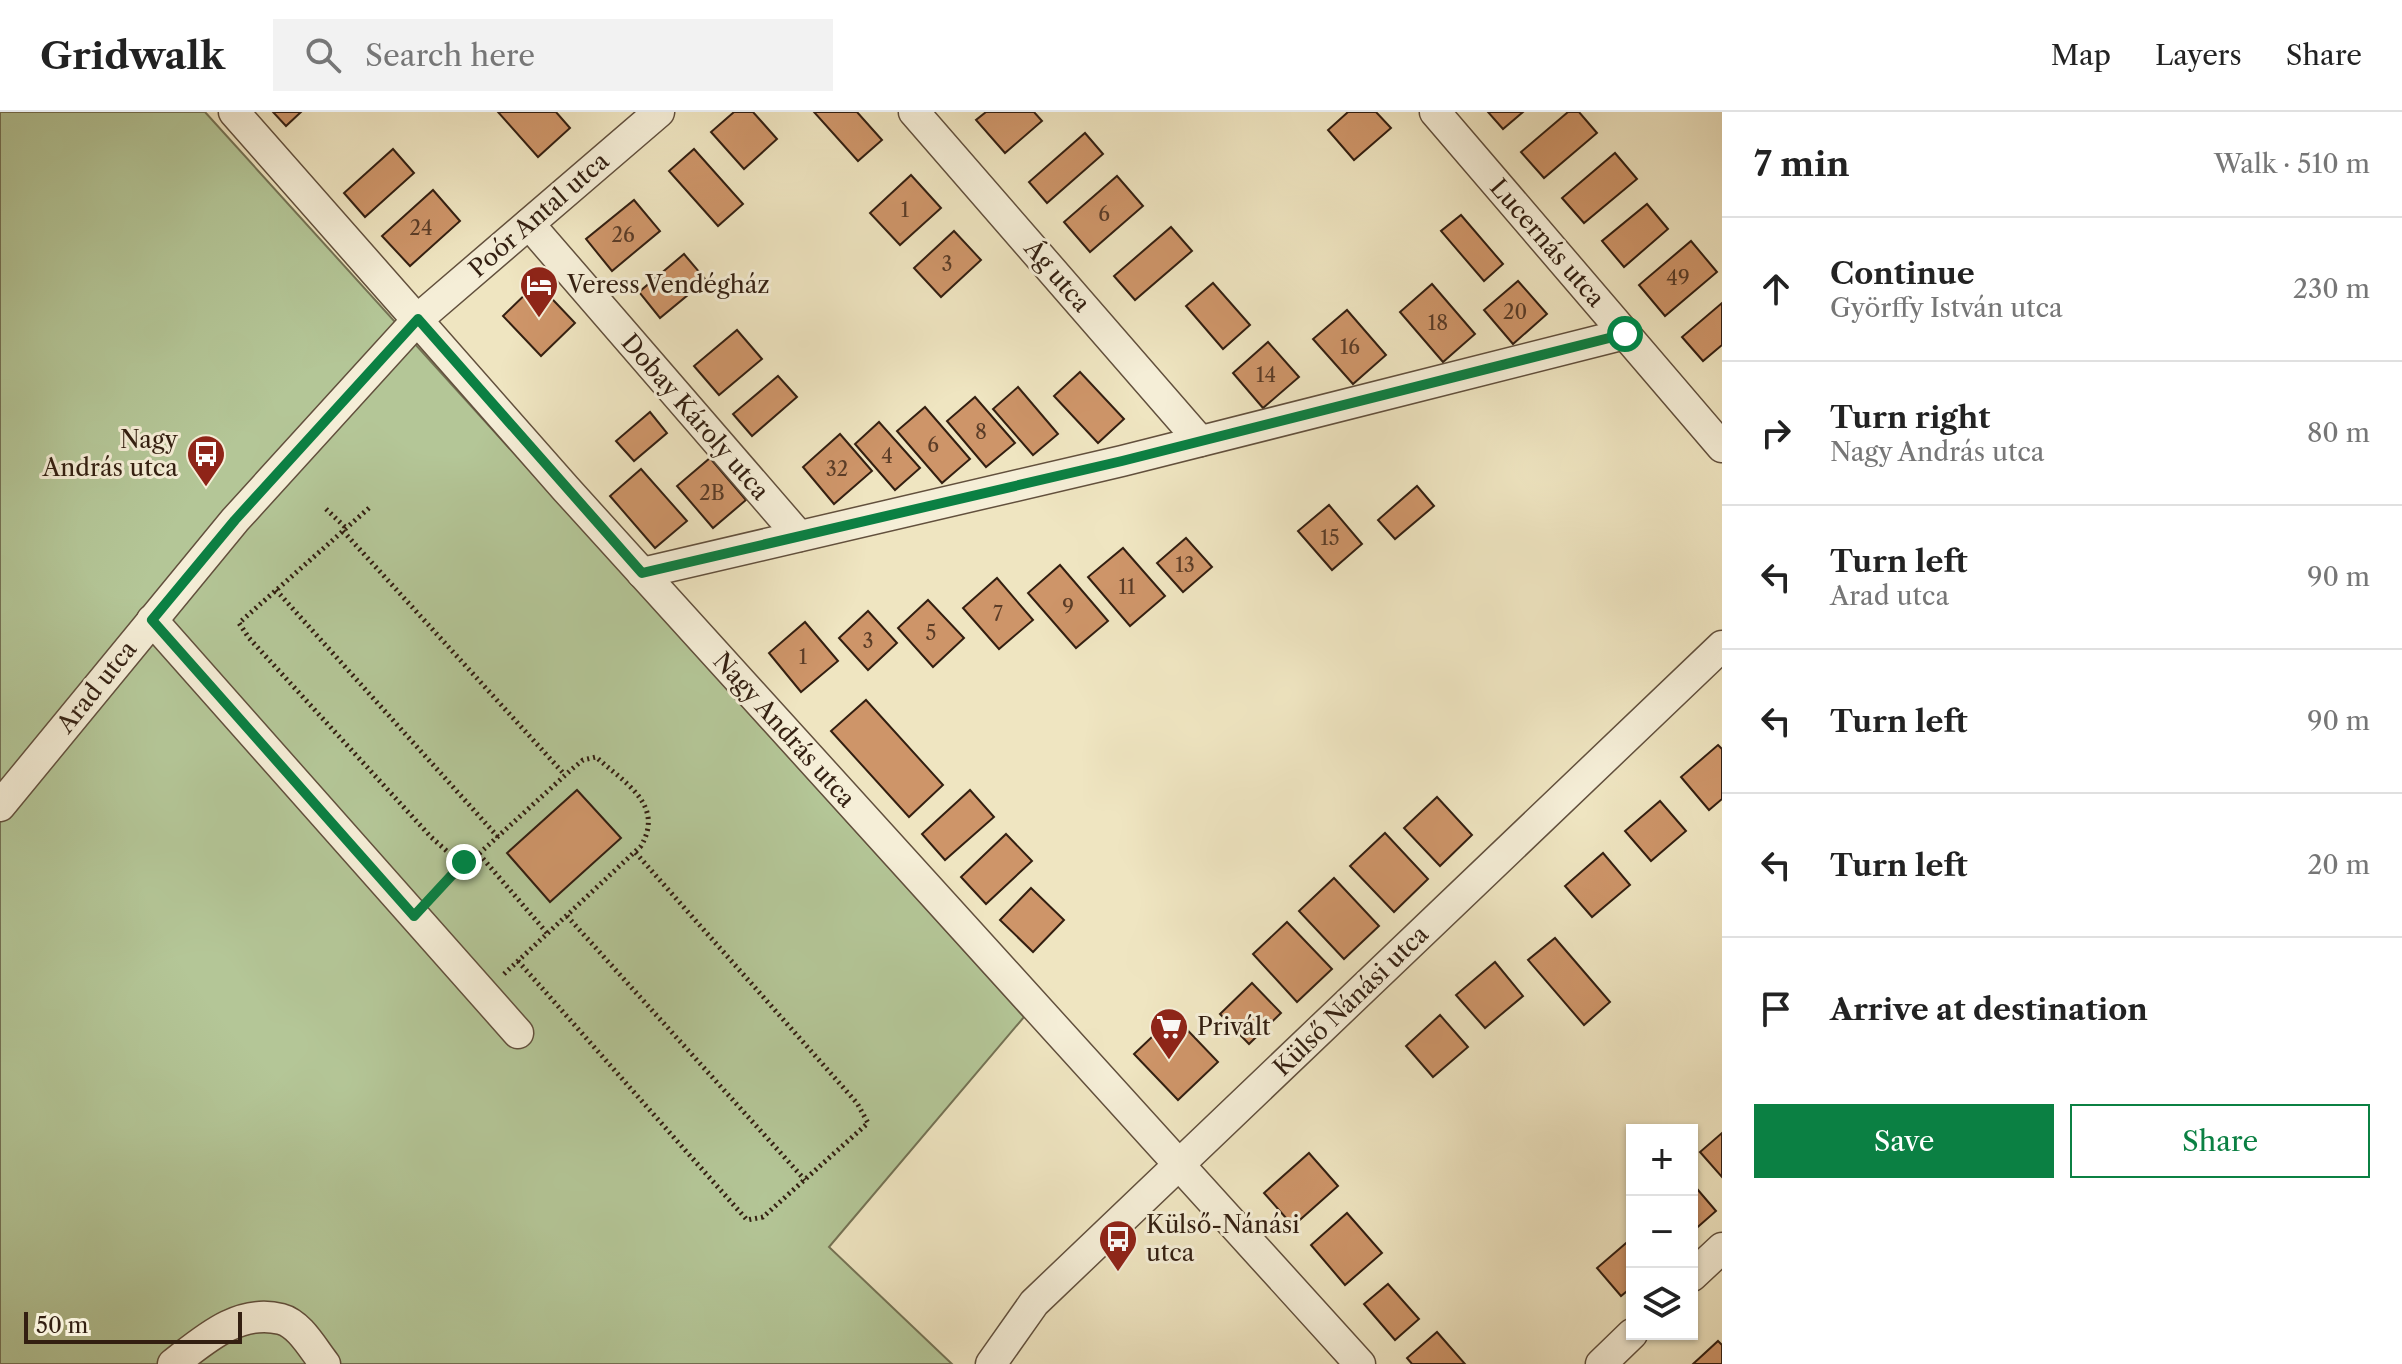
<!DOCTYPE html>
<meta charset="utf-8">
<style>
:root{--surface:#fff;--page:#f2f2f2;--text:#222;--muted:#767676;--line:#e0e0e0;--accent:#0b8043}
body{margin:0;font-family:"Libre Caslon Text",serif;background:var(--page);color:var(--text)}
.controls{position:absolute;right:24px;bottom:24px;display:grid;overflow:hidden;border-radius:0px;box-shadow:0 2px 6px #0004}
.controls button{width:72px;height:72px;display:grid;place-items:center;padding:0;border:0;border-bottom:2px solid var(--line);background:var(--surface);color:var(--text);font:40px sans-serif}
.scale{position:absolute;left:24px;bottom:20px;width:218px;box-sizing:border-box;padding-left:8px;border:4px solid #331f11;border-top:0;font-size:22px;line-height:28px;white-space:nowrap;color:#331f11;-webkit-text-stroke:6px #f5eed7;paint-order:stroke}
.stop{position:absolute;width:24px;height:24px;margin:-18px;border:6px solid #0b8043;border-radius:50%;background:#fff}
.stop.end{background:#0b8043;border-color:#fff;box-shadow:0 2px 8px #0008}
.list{margin:0;padding:0;list-style:none}
h2{display:flex;justify-content:space-between;align-items:center;height:104px;margin:0;padding:0 32px;font-size:34px}
h2 small{font-size:26px;font-weight:400;color:var(--muted)}
.list li{display:grid;grid-template-columns:52px 1fr auto;gap:24px;align-items:center;box-sizing:border-box;height:144px;padding:0 32px;border-top:2px solid var(--line)}
.list b{display:block;font-size:30px;white-space:nowrap}
.list p{margin:0;font-size:26px;white-space:nowrap;color:var(--muted)}
.list em{font-size:26px;font-style:normal;color:var(--muted)}
.actions{display:flex;gap:16px;padding:24px 32px}
.actions a{flex:1;padding:18px 0;border:2px solid var(--accent);border-radius:0px;text-align:center;font-size:28px;color:var(--accent)}
.actions .main{background:var(--accent);color:#fff}
.icon{flex:none;width:44px;height:44px;fill:none;stroke:currentColor;stroke-width:2;stroke-linecap:round;stroke-linejoin:round}
.map{position:relative;flex:none;width:1722px;height:1252px;overflow:hidden}
header{display:flex;align-items:center;gap:48px;box-sizing:border-box;height:112px;padding:0 40px;background:var(--surface);border-bottom:2px solid var(--line)}
header strong{font-size:38px}
nav{display:flex;gap:44px;margin-inline-start:auto;font-size:28px}
.search{width:560px;height:72px;background:var(--page);display:flex;align-items:center;gap:20px;box-sizing:border-box;padding:0 28px;border-radius:0px;color:var(--muted);font-size:30px}
main{display:flex}
aside{flex:1;background:var(--surface)}
.map>svg:first-child{display:block}
</style>
<header>
<strong>Gridwalk</strong>
<div class="search"><svg class="icon" aria-label="search" viewBox="0 0 24 24"><circle cx="10" cy="10" r="6"/><path d="M15 15l6 6"/></svg>Search here</div>
<nav><a>Map</a><a>Layers</a><a>Share</a></nav>
</header>
<main>
<div class="map">
<svg width="1722" height="1252" viewBox="0 0 1722 1252">
<rect width="100%" height="100%" fill="#efe5c1"/>
<filter id="stains"><feTurbulence type="fractalNoise" baseFrequency=".0025" numOctaves="4"/><feColorMatrix values="0 0 0 0 .2 0 0 0 0 .09 0 0 0 0 .02 0 0 0 .5 -.17"/></filter>
<radialGradient id="worn" r=".72"><stop offset=".6" stop-color="#630" stop-opacity="0"/><stop offset="1" stop-color="#630" stop-opacity=".3"/></radialGradient>
<!-- green -->
<polygon fill="#b4c697" stroke="#747254" stroke-width="2" points="0,0 205,0 1024,905 829,1135 952,1252 0,1252"/>
<!-- building -->
<g fill="#ce9569" stroke="#331f11" stroke-width="2">
<polygon points="273,0 301,0 286,14"/>
<polygon points="498,0 556,0 570,16 538,45"/>
<polygon points="734,0 753,0 777,27 744,57 711,20"/>
<polygon points="814,0 857,0 882,28 858,49"/>
<polygon points="986,0 1034,0 1042,9 1005,41 976,8"/>
<polygon points="1348,0 1376,0 1391,16 1354,48 1328,18"/>
<polygon points="1488,0 1523,0 1503,17"/>
<polygon points="1568,0 1579,0 1597,21 1544,66 1521,40"/>
<polygon points="1085,21 1103,42 1047,91 1029,70"/>
<polygon points="393,37 414,61 365,105 344,81"/>
<polygon points="694,37 743,92 718,114 669,59"/>
<polygon points="1615,41 1637,67 1584,111 1562,86"/>
<polygon points="911,63 941,96 900,133 870,101"/>
<polygon points="1117,64 1143,94 1090,140 1064,110"/>
<polygon points="433,78 460,109 410,154 382,124"/>
<polygon points="634,88 660,119 612,159 586,127"/>
<polygon points="1647,92 1668,117 1624,155 1602,129"/>
<polygon points="1461,103 1503,152 1484,169 1441,119"/>
<polygon points="1171,115 1192,139 1135,188 1114,164"/>
<polygon points="954,119 981,148 941,185 914,156"/>
<polygon points="1691,129 1717,160 1665,204 1639,173"/>
<polygon points="684,142 706,168 660,206 639,180"/>
<polygon points="1518,169 1547,202 1513,232 1484,198"/>
<polygon points="537,171 575,211 541,244 503,204"/>
<polygon points="1213,171 1250,213 1223,237 1186,194"/>
<polygon points="1432,172 1475,222 1443,250 1400,200"/>
<polygon points="1722,191 1722,233 1703,249 1682,225"/>
<polygon points="1347,198 1386,243 1353,272 1313,227"/>
<polygon points="737,218 762,247 719,283 694,254"/>
<polygon points="1268,230 1299,265 1263,296 1233,261"/>
<polygon points="1080,260 1124,307 1098,331 1054,284"/>
<polygon points="778,264 797,285 752,324 733,302"/>
<polygon points="1018,275 1058,322 1033,343 993,297"/>
<polygon points="975,285 1015,331 986,355 947,309"/>
<polygon points="925,295 970,347 942,371 897,319"/>
<polygon points="650,300 667,321 634,349 616,329"/>
<polygon points="879,310 920,356 895,378 855,332"/>
<polygon points="840,322 872,359 834,392 803,355"/>
<polygon points="710,346 746,388 713,416 677,374"/>
<polygon points="641,357 687,409 655,436 610,384"/>
<polygon points="1417,374 1434,394 1395,427 1378,408"/>
<polygon points="1329,393 1362,432 1332,458 1298,419"/>
<polygon points="1186,426 1212,455 1183,480 1157,451"/>
<polygon points="1123,436 1165,484 1130,514 1088,465"/>
<polygon points="1060,453 1108,509 1076,536 1028,481"/>
<polygon points="997,466 1033,508 999,537 963,496"/>
<polygon points="928,488 964,526 933,555 898,516"/>
<polygon points="868,499 897,531 868,558 839,526"/>
<polygon points="805,510 838,549 801,580 769,541"/>
<polygon points="866,588 943,673 909,705 831,619"/>
<polygon points="1718,633 1722,637 1722,687 1709,698 1681,665"/>
<polygon points="577,678 621,726 550,790 507,741"/>
<polygon points="970,678 994,705 945,748 922,722"/>
<polygon points="1437,685 1472,723 1440,754 1404,716"/>
<polygon points="1660,689 1686,719 1651,749 1625,719"/>
<polygon points="1385,721 1428,767 1394,800 1350,754"/>
<polygon points="1006,722 1032,749 986,792 961,765"/>
<polygon points="1603,741 1630,773 1592,805 1565,774"/>
<polygon points="1334,766 1379,814 1344,847 1299,799"/>
<polygon points="1031,776 1064,808 1033,840 1000,808"/>
<polygon points="1287,810 1332,857 1297,890 1253,842"/>
<polygon points="1555,826 1610,890 1584,913 1528,848"/>
<polygon points="1495,850 1523,884 1485,916 1456,883"/>
<polygon points="1252,871 1281,901 1249,932 1220,902"/>
<polygon points="1440,903 1468,935 1433,965 1406,934"/>
<polygon points="1174,904 1218,950 1178,988 1134,942"/>
<polygon points="1722,1021 1722,1065 1700,1040"/>
<polygon points="1309,1041 1338,1074 1293,1114 1264,1081"/>
<polygon points="1692,1071 1716,1099 1692,1120"/>
<polygon points="1347,1101 1382,1141 1345,1173 1311,1133"/>
<polygon points="1632,1126 1632,1175 1621,1184 1597,1156"/>
<polygon points="1388,1172 1419,1207 1395,1228 1364,1192"/>
<polygon points="1437,1220 1465,1252 1412,1252 1407,1246"/>
<polygon points="1718,1229 1722,1233 1722,1252 1693,1252"/>
</g>
<g fill="none" stroke-linecap="round" stroke-linejoin="round">
<!-- minor casing -->
<g stroke="#62503d" stroke-width="33">
<g id="minor">
<polyline points="234,0 566,377 1360,1252"/>
<polyline points="914,0 1200,329"/>
<polyline points="1435,0 1722,335"/>
<polyline points="529,112 799,424"/>
<polyline points="642,461 1122,349 1625,222"/>
<polyline points="152,508 518,921"/>
<polyline points="0,694 235,408 418,207 659,0"/>
<polyline points="1692,1164 1722,1136"/>
<path d="M173,1252C203,1229 238,1196 281,1207C300,1212 313,1237 325,1252"/>
<polyline points="991,1252 1034,1191 1722,534"/>
<polyline points="1601,1252 1632,1222"/>
</g>
</g>
<!-- path -->
<g stroke="#331f11" stroke-width="5" stroke-dasharray="2 4" stroke-linecap="butt">
<path d="M369,396L239,511L249,526L431,725L459,750L471,749L572,657L583,648L596,645C625,671 665,693 641,734L504,862"/>
<polyline points="326,397 346,416"/>
<polyline points="343,419 565,663"/>
<polyline points="276,478 498,725"/>
<polyline points="479,742 547,821"/>
<polyline points="434,783 464,750"/>
<polyline points="567,804 805,1068"/>
<polyline points="518,849 747,1108 763,1105 868,1011 857,991 635,740"/>
</g>
<!-- minor -->
<use href="#minor" stroke="#f5eed7" stroke-width="30"/>
</g>
<g fill="none" stroke-linecap="round" stroke-linejoin="round">
<!-- route -->
<polyline stroke="#0b8043" stroke-width="10" points="464,750 414,804 152,508 235,408 418,207 642,461 1122,349 1625,222"/>
</g>
<!-- icons -->
<defs>
<g id="hotel-pin" transform="scale(2)"><path d="M0 17L-7.5 6A9.5 9.5 0 1 1 7.5 6Z" fill="#8f2418" stroke="#f5eed7"/><path d="M-6-4.5h1.5V1H6V5H4.5V3h-9V5H-6ZM-4 0a1.8 1.8 0 1 1 3.6 0ZM.5 0V-2.5h3Q6-2.5 6 0Z" fill="#fff"/></g>
<g id="bus-pin" transform="scale(2)"><path d="M0 17L-7.5 6A9.5 9.5 0 1 1 7.5 6Z" fill="#8f2418" stroke="#f5eed7"/><path d="M-5-6H5V4H4V6H2V4H-2V6H-4V4H-5ZM-3.5-4V0h7V-4ZM-3.5 1.2v1.5H-2V1.2ZM2 1.2v1.5H3.5V1.2Z" fill="#fff"/></g>
<g id="supermarket-pin" transform="scale(2)"><path d="M0 17L-7.5 6A9.5 9.5 0 1 1 7.5 6Z" fill="#8f2418" stroke="#f5eed7"/><path d="M-6-5.5h2.5l.6 2H6L4.5 2H-2.5L-4.4-4H-6ZM-1.5 3.2a1.3 1.3 0 1 0 .1 0ZM3 3.2a1.3 1.3 0 1 0 .1 0Z" fill="#fff"/></g>
</defs>
<g fill-rule="evenodd">
<use href="#hotel-pin" x="539" y="173"/>
<use href="#bus-pin" x="206" y="342"/>
<use href="#supermarket-pin" x="1169" y="915"/>
<use href="#bus-pin" x="1118" y="1127"/>
</g>
<g text-anchor="middle" stroke-width="6" stroke-linejoin="round" paint-order="stroke">
<!-- number labels -->
<g font-size="20" fill="#5a3c27">
<text x="905" y="105">1</text>
<text x="1104" y="109">6</text>
<text x="421" y="123">24</text>
<text x="623" y="130">26</text>
<text x="947" y="159">3</text>
<text x="1678" y="173">49</text>
<text x="1515" y="207">20</text>
<text x="1438" y="218">18</text>
<text x="1350" y="242">16</text>
<text x="1266" y="270">14</text>
<text x="981" y="327">8</text>
<text x="933" y="340">6</text>
<text x="887" y="351">4</text>
<text x="837" y="364">32</text>
<text x="712" y="388">2B</text>
<text x="1330" y="433">15</text>
<text x="1185" y="460">13</text>
<text x="1127" y="482">11</text>
<text x="1068" y="502">9</text>
<text x="998" y="509">7</text>
<text x="931" y="528">5</text>
<text x="868" y="536">3</text>
<text x="803" y="552">1</text>
</g>
<!-- street labels -->
<g font-size="24" fill="#331f11" stroke="#f5eed7">
<text transform="translate(539 103) rotate(-41)" y="8">Poór Antal utca</text>
<text transform="translate(1547 131) rotate(49)" y="8">Lucernás utca</text>
<text transform="translate(1057 164) rotate(49)" y="8">Ág utca</text>
<text transform="translate(695 305) rotate(49)" y="8">Dobay Károly utca</text>
<text transform="translate(97 575) rotate(-51)" y="8">Arad utca</text>
<text transform="translate(784 618) rotate(48)" y="8">Nagy András utca</text>
<text transform="translate(1351 889) rotate(-44)" y="8">Külső Nánási utca</text>
</g>
<!-- poi labels -->
<g font-size="24" fill="#331f11" stroke="#f5eed7" text-anchor="start">
<text x="567" y="181">Veress Vendégház</text>
<text x="178" y="336" text-anchor="end">Nagy<tspan x="178" dy="28">András utca</tspan></text>
<text x="1197" y="923">Privált</text>
<text x="1146" y="1121">Külső-Nánási<tspan x="1146" dy="28">utca</tspan></text>
</g>
</g>
<rect width="100%" height="100%" filter="url(#stains)"/>
<rect width="100%" height="100%" fill="url(#worn)"/>
</svg>
<div class="controls">
<button>+</button>
<button>−</button>
<button><svg class="icon" aria-label="layers" viewBox="0 0 24 24"><path d="M12 4l9 5-9 5-9-5zM3 14l9 5 9-5"/></svg></button>
</div>
<div class="scale">50 m</div>
<div class="stop" style="left:1625px;top:222px"></div>
<div class="stop end" style="left:464px;top:750px"></div>
</div>
<aside>
<h2>7 min<small>Walk · 510 m</small></h2>
<ul class="list">
<li><svg class="icon" aria-label="ahead" viewBox="0 0 24 24"><path d="M12 20V5M6 11l6-6 6 6"/></svg><div><b>Continue</b><p>Györffy István utca</p></div><em>230 m</em></li>
<li><svg class="icon" aria-label="right" viewBox="0 0 24 24"><path d="M7 20v-9h11M14 6l5 5-5 5"/></svg><div><b>Turn right</b><p>Nagy András utca</p></div><em>80 m</em></li>
<li><svg class="icon" aria-label="left" viewBox="0 0 24 24"><path d="M17 20v-9H6M10 6l-5 5 5 5"/></svg><div><b>Turn left</b><p>Arad utca</p></div><em>90 m</em></li>
<li><svg class="icon" aria-label="left" viewBox="0 0 24 24"><path d="M17 20v-9H6M10 6l-5 5 5 5"/></svg><div><b>Turn left</b></div><em>90 m</em></li>
<li><svg class="icon" aria-label="left" viewBox="0 0 24 24"><path d="M17 20v-9H6M10 6l-5 5 5 5"/></svg><div><b>Turn left</b></div><em>20 m</em></li>
<li><svg class="icon" aria-label="arrive" viewBox="0 0 24 24"><path d="M6 21V4h12l-3 4 3 4H6"/></svg><div><b>Arrive at destination</b></div></li>
</ul>
<div class="actions"><a class="main">Save</a><a>Share</a></div>
</aside>
</main>
